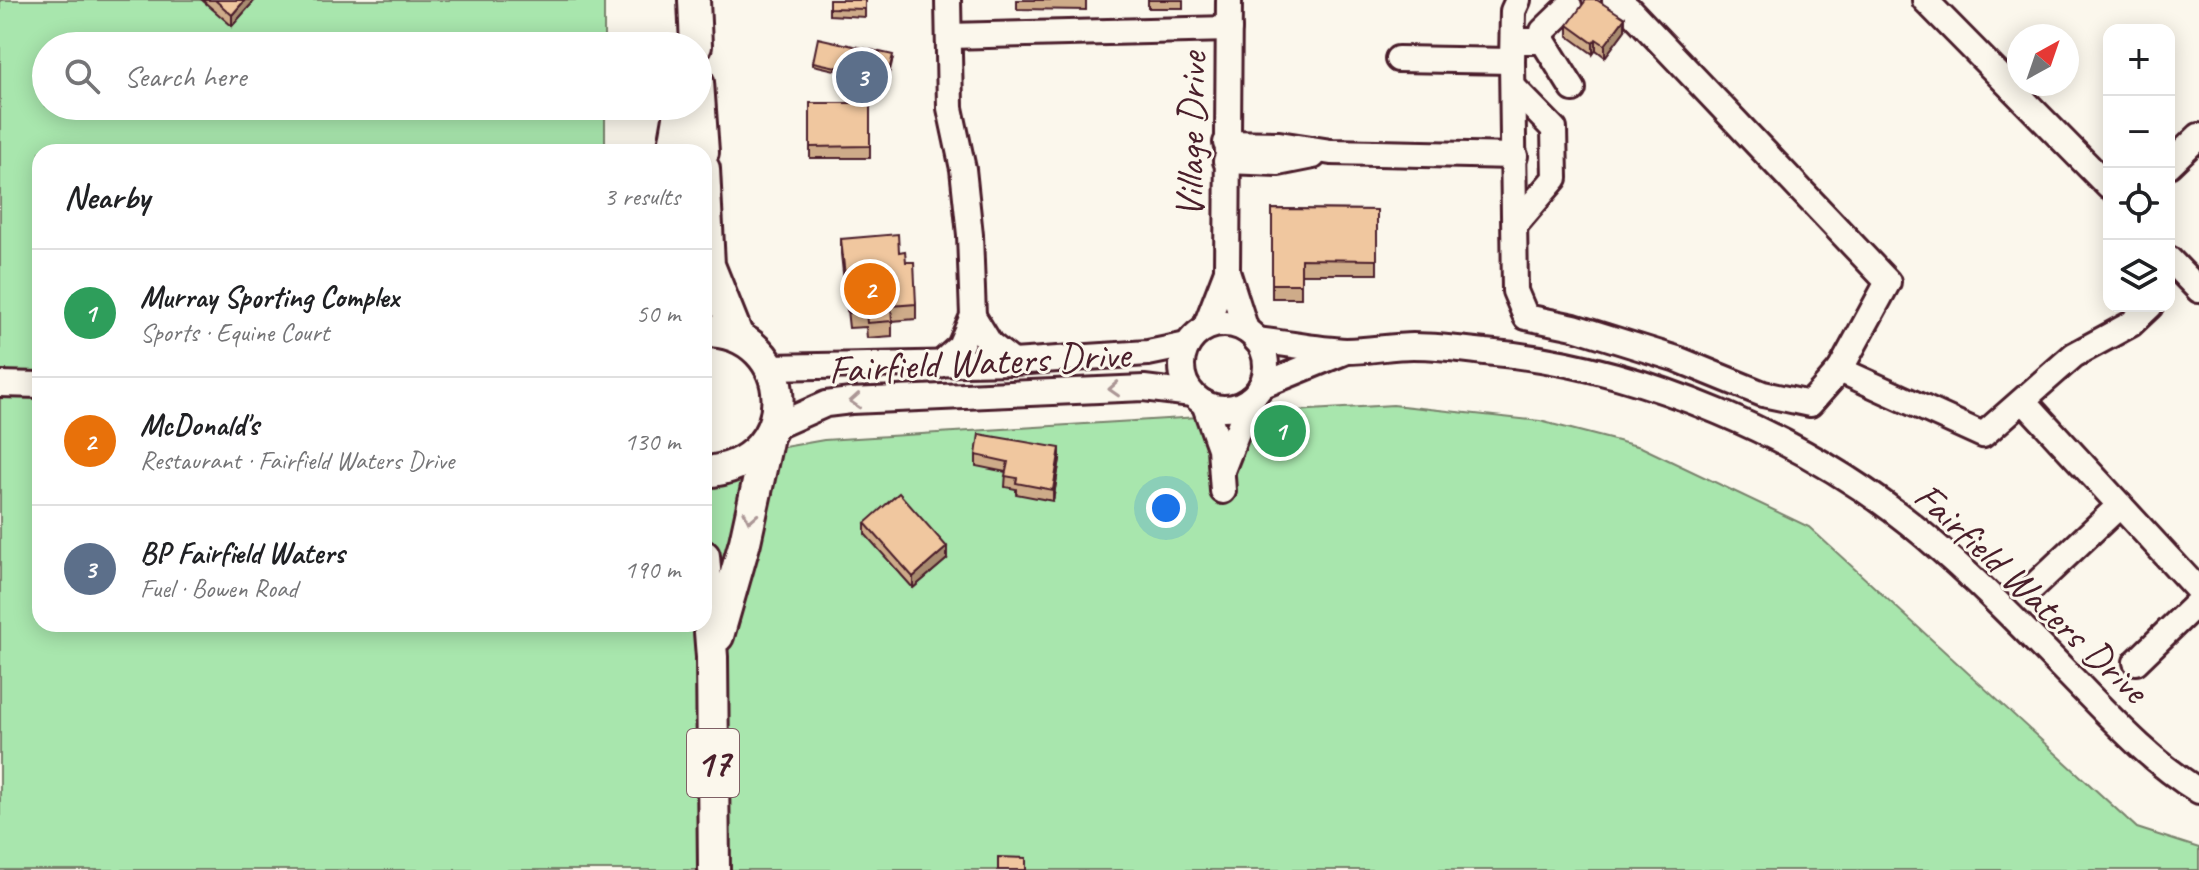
<!DOCTYPE html>
<meta charset="utf-8">
<style>
:root{--surface:#fff;--page:#f6f6f6;--text:#202124;--muted:#757577;--line:#e0e0e0;--accent:#4a1f2b}
body{margin:0;font-family:Caveat,sans-serif;background:var(--page);color:var(--text)}
.controls{position:absolute;right:24px;top:24px;display:grid;overflow:hidden;border-radius:16px;box-shadow:0 4px 20px #0003}
.controls button{width:72px;height:72px;display:grid;place-items:center;padding:0;border:0;border-bottom:2px solid var(--line);background:var(--surface);color:var(--text);font:40px sans-serif}
.compass{position:absolute;left:2007px;top:24px;width:72px;height:72px;border-radius:50%;background:var(--surface);box-shadow:0 4px 20px #0003;rotate:40deg}
.you{position:absolute;left:1166px;top:508px;width:28px;height:28px;margin:-20px;border:6px solid #fff;border-radius:50%;background:#1a73e8;box-shadow:0 0 0 12px #1a73e833}
.badge{display:grid;place-items:center;width:52px;height:52px;border-radius:50%;background:var(--accent);color:#fff;font-size:26px;font-weight:700}
.pin{position:absolute;translate:-50% -50%;border:4px solid #fff;box-shadow:0 2px 8px #0006}
.list{margin:0;padding:0;list-style:none}
h2{display:flex;justify-content:space-between;align-items:center;height:104px;margin:0;padding:0 32px;font-size:34px}
h2 small{font-size:26px;font-weight:400;color:var(--muted)}
.list li{display:grid;grid-template-columns:52px 1fr auto;gap:24px;align-items:center;box-sizing:border-box;height:128px;padding:0 32px;border-top:2px solid var(--line)}
.list b{display:block;font-size:30px;white-space:nowrap}
.list p{margin:0;font-size:26px;white-space:nowrap;color:var(--muted)}
.list em{font-size:26px;font-style:normal;color:var(--muted)}
.icon{flex:none;width:44px;height:44px;fill:none;stroke:currentColor;stroke-width:2;stroke-linecap:round;stroke-linejoin:round}
.map{position:relative;flex:none;width:2199px;height:870px;overflow:hidden}
.search{position:absolute;background:var(--surface);box-shadow:0 4px 20px #0003;left:32px;top:32px;width:680px;height:88px;display:flex;align-items:center;gap:20px;box-sizing:border-box;padding:0 28px;border-radius:44px;color:var(--muted);font-size:30px}
.panel{position:absolute;background:var(--surface);box-shadow:0 4px 20px #0003;left:32px;top:144px;width:680px;height:488px;border-radius:24px}
.map>svg:first-child{display:block}
</style>
<div class="map">
<svg width="2199" height="870" viewBox="0 0 2199 870">
<rect width="100%" height="100%" fill="#fbf7ec"/>
<filter id="ink" filterUnits="userSpaceOnUse"><feTurbulence type="fractalNoise" baseFrequency=".0125" numOctaves="2"/><feDisplacementMap in="SourceGraphic" scale="16" xChannelSelector="R" yChannelSelector="G"/><feConvolveMatrix kernelMatrix="1 2 1 2 8 2 1 2 1" color-interpolation-filters="sRGB"/></filter>
<g filter="url(#ink)">
<!-- green -->
<polygon fill="#a8e6ad" stroke="#79826c" stroke-width="2" points="0,0 604,0 604,46 46,46 46,106 605,106 605,152 40,152 40,624 704,624 704,461 824,440 1393,405 1540,421 1641,447 1809,527 2137,828 2199,848 2199,870 0,870"/>
<g fill="none" stroke-linecap="round" stroke-linejoin="round">
<!-- minor casing -->
<g stroke="#4a1f2b" stroke-width="30">
<g id="minor">
<polyline points="1229,0 1227,271 1246,330"/>
<polyline points="1518,0 1513,11 1512,61 1515,291 1526,317 1574,327 1677,359 1763,394 1810,404 1840,370 1983,435 2074,355 2131,324 2150,306"/>
<polyline points="1615,0 1629,9 1888,282 1840,370"/>
<polyline points="1925,0 2109,187"/>
<polyline points="949,36 1229,29"/>
<polyline points="1514,41 1543,41 1543,31 1569,6"/>
<polyline points="1543,41 1573,89"/>
<polyline points="1398,59 1512,61"/>
<polyline points="1513,87 1554,129 1555,178 1515,225"/>
<polyline points="1226,143 1279,144 1331,152 1515,156"/>
<polyline points="1226,161 1278,163 1313,156"/>
<polyline points="2169,165 2199,136"/>
<polyline points="2169,259 2199,290"/>
<polyline points="973,316 990,344 1013,362"/>
<circle cx="1224" cy="366" r="42"/>
<polyline points="1205,328 1227,271"/>
<path d="M1256,340C1286,343 1317,350 1346,351C1369,351 1391,346 1413,346C1437,346 1461,349 1485,352C1638,365 1808,437 1925,536C1978,581 2025,630 2073,679C2113,720 2150,761 2199,791"/>
<polyline points="939,365 960,346 973,316 970,235 963,169 950,108 948,0"/>
<polyline points="770,367 1013,362 1148,353 1187,345"/>
<polyline points="0,384 40,385"/>
<polyline points="1261,386 1344,352"/>
<polyline points="2024,401 2199,591"/>
<polyline points="1204,403 1220,448 1223,491"/>
<polyline points="774,427 826,404 851,401 1144,388 1192,394"/>
<polyline points="1223,468 1250,399"/>
<polyline points="2033,587 2120,505"/>
<polyline points="2136,662 2199,601"/>
</g>
</g>
<!-- major casing -->
<g stroke="#4a1f2b" stroke-width="36">
<g id="major">
<polyline points="694,0 696,46"/>
<polyline points="698,82 703,152"/>
<polyline points="673,152 681,106"/>
<polyline points="704,169 709,265 738,337"/>
<path d="M704,331C799,330 805,465 704,472"/>
<polyline points="704,556 712,657 714,870"/>
<polyline points="718,636 745,542 767,441"/>
</g>
</g>
<!-- minor -->
<use href="#minor" stroke="#fbf7ec" stroke-width="24"/>
<!-- major -->
<use href="#major" stroke="#fbf7ec" stroke-width="30"/>
</g>
<!-- wall -->
<g fill="#ceab89" stroke="#4a1f2b" stroke-width="2">
<polygon points="202,0 255,0 232,26"/>
<polygon points="829,0 865,0 865,17 829,15"/>
<polygon points="1017,0 1086,0 1086,10 1017,9"/>
<rect x="1148" y="0" width="35" height="8"/>
<polygon points="1568,25 1625,30 1605,57 1596,50 1593,54 1568,36"/>
<polygon points="893,58 887,82 813,65 813,62"/>
<rect x="810" y="103" width="60" height="55"/>
<polygon points="1272,209 1377,210 1377,274 1301,274 1301,298 1272,298"/>
<polygon points="841,239 899,252 906,262 916,304 916,319 892,321 892,336 867,338 866,327 849,328 841,254"/>
<polygon points="976,455 1060,459 1053,501 1016,494 1016,489 1005,487 1006,472 976,466"/>
<polygon points="865,523 947,559 913,588 865,534"/>
</g>
<!-- shaded-wall -->
<g fill="#a88b6f" stroke="#4a1f2b" stroke-width="2">
<polygon points="245,0 255,0 232,26 232,15"/>
<polygon points="1625,18 1625,30 1605,57 1605,45"/>
<polygon points="1596,39 1596,50 1593,54 1593,43"/>
<polygon points="1060,448 1060,459 1053,501 1053,490"/>
<polygon points="947,547 947,559 913,588 913,577"/>
</g>
<!-- building -->
<g fill="#f0c79f" stroke="#4a1f2b" stroke-width="2">
<polygon points="215,0 245,0 232,15"/>
<polygon points="829,0 865,0 865,9 829,8"/>
<polygon points="1586,0 1597,0 1625,18 1605,45 1596,39 1593,43 1568,25"/>
<polygon points="818,38 893,55 887,78 813,62"/>
<polygon points="810,103 870,103 870,146 810,147"/>
<polygon points="1272,209 1377,210 1377,260 1301,259 1301,284 1272,284"/>
<polygon points="898,234 899,252 905,251 906,262 914,262 916,304 891,306 892,321 867,323 866,312 849,313 841,239"/>
<polygon points="979,434 1060,448 1053,490 1016,483 1017,478 1005,476 1008,462 976,455"/>
<polygon points="899,493 947,547 913,577 865,523"/>
<polygon points="998,857 1026,858 1026,870 998,870"/>
</g>
<!-- one-way arrows -->
<defs><path id="oneway-chevron" d="M-2-3.5L2.5 0L-2 3.5" fill="none" stroke-width="1.6" stroke-linecap="round" stroke-linejoin="round" transform="scale(2)"/></defs>
<g stroke="#ab9695">
<use href="#oneway-chevron" transform="translate(1114 389) rotate(177)"/>
<use href="#oneway-chevron" transform="translate(855 401) rotate(176)"/>
<use href="#oneway-chevron" transform="translate(750 517) rotate(102)"/>
</g>
</g>
<g text-anchor="middle" stroke-width="6" stroke-linejoin="round" paint-order="stroke">
<!-- shield labels -->
<rect fill="#fbf7ec" stroke="#7f6065" stroke-width="2" x="687" y="729" width="52" height="68" rx="6"/>
<g font-size="38" font-weight="bold" fill="#4a1f2b">
<text x="713" y="776">17</text>
</g>
<!-- street labels -->
<g font-size="40" fill="#4a1f2b" stroke="#fbf7ec">
<text transform="translate(1190 135) rotate(-89)" y="14">Village Drive</text>
<text transform="translate(979 361) rotate(-3)" y="14">Fairfield Waters Drive</text>
<text transform="translate(2032 592) rotate(43)" y="14">Fairfield Waters Drive</text>
</g>
</g>
</svg>
<div class="controls">
<button>+</button>
<button>−</button>
<button><svg class="icon" aria-label="locate" viewBox="0 0 24 24"><circle cx="12" cy="12" r="6"/><path d="M12 2v4M12 18v4M2 12h4M18 12h4"/></svg></button>
<button><svg class="icon" aria-label="layers" viewBox="0 0 24 24"><path d="M12 4l9 5-9 5-9-5zM3 14l9 5 9-5"/></svg></button>
</div>
<svg class="compass" viewBox="-18 -18 36 36"><path d="M0-13l5 13h-10z" fill="#e53935"/><path d="M0 13l5-13h-10z" fill="#757577"/></svg>
<div class="you"></div>
<div class="pin badge" style="left:1280px;top:431px;background:#2e9e5b">1</div>
<div class="pin badge" style="left:870px;top:289px;background:#e8710a">2</div>
<div class="pin badge" style="left:862px;top:77px;background:#5c6f8a">3</div>
<div class="search"><svg class="icon" aria-label="search" viewBox="0 0 24 24"><circle cx="10" cy="10" r="6"/><path d="M15 15l6 6"/></svg>Search here</div>
<section class="panel">
<h2>Nearby<small>3 results</small></h2>
<ul class="list">
<li><span class="badge" style="background:#2e9e5b">1</span><div><b>Murray Sporting Complex</b><p>Sports · Equine Court</p></div><em>50 m</em></li>
<li><span class="badge" style="background:#e8710a">2</span><div><b>McDonald's</b><p>Restaurant · Fairfield Waters Drive</p></div><em>130 m</em></li>
<li><span class="badge" style="background:#5c6f8a">3</span><div><b>BP Fairfield Waters</b><p>Fuel · Bowen Road</p></div><em>190 m</em></li>
</ul>
</section>
</div>
